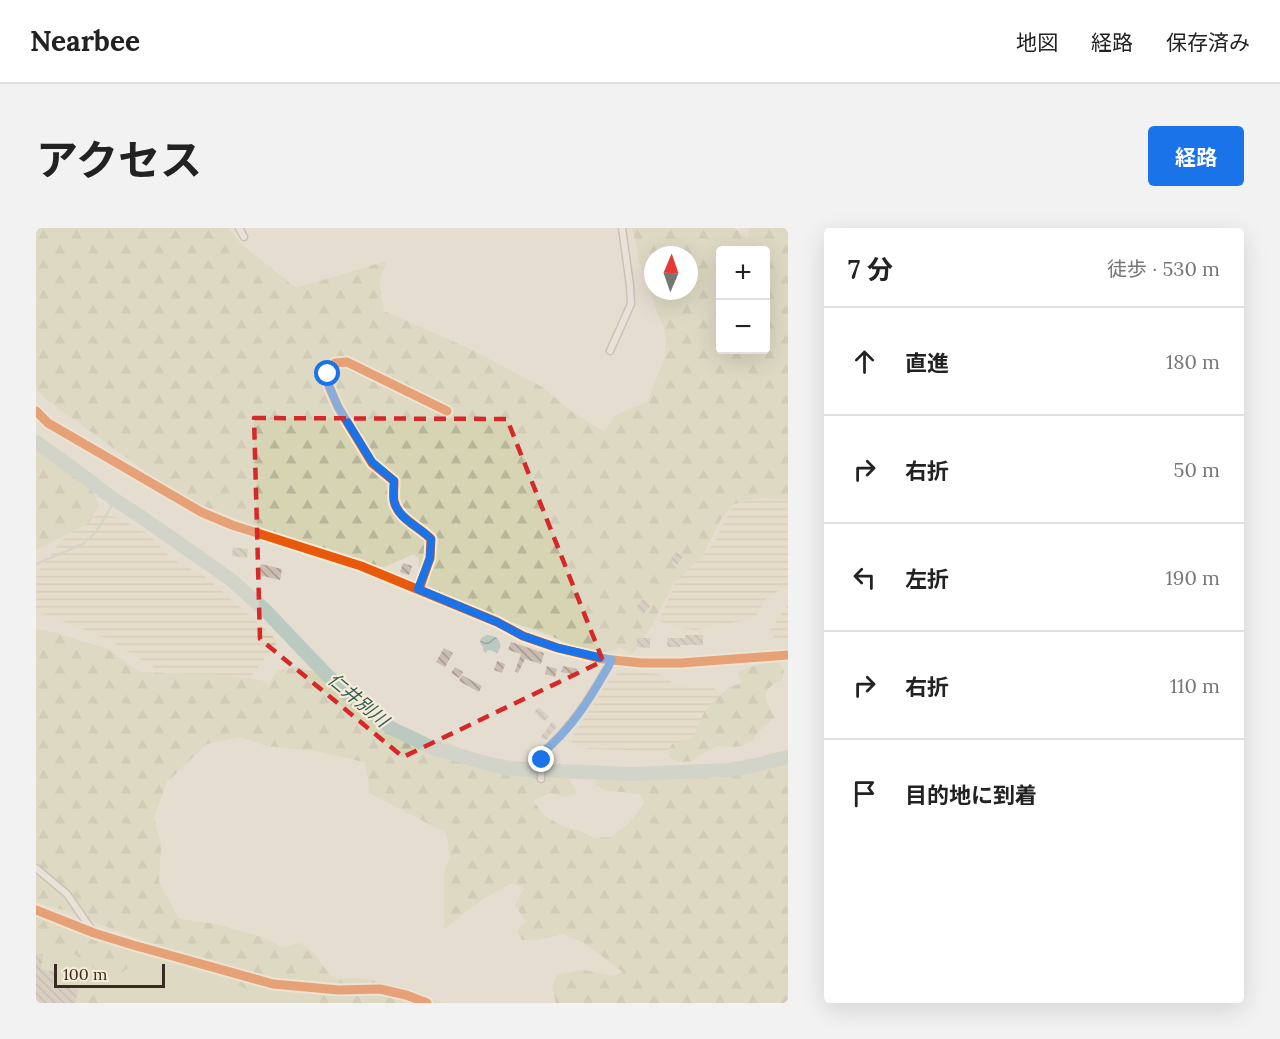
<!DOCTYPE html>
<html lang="ja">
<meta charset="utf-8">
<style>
:root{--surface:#fff;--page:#f2f2f2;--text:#222;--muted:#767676;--line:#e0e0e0;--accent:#1a73e8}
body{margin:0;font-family:Lora,"Noto Sans JP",serif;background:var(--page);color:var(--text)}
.controls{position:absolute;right:18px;top:18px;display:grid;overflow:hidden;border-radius:6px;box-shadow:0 6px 24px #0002}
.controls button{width:54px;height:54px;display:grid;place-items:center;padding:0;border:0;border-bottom:2px solid var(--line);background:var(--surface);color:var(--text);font:30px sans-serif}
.compass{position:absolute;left:608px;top:18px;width:54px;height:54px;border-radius:50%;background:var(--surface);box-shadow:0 6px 24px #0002;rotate:2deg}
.scale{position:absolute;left:18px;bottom:15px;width:111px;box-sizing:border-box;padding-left:6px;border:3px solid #3a2b20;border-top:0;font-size:16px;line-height:21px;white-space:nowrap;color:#3a2b20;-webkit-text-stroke:4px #f6ebd7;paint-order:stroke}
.stop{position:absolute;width:18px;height:18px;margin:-14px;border:4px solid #1a73e8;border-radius:50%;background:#fff}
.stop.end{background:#1a73e8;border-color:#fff;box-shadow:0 2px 6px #0008}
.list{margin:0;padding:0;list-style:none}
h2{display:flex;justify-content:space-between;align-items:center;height:78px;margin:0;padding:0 24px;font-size:26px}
h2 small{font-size:20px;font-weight:400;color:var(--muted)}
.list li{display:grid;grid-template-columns:39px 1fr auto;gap:18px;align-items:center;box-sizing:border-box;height:108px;padding:0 24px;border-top:2px solid var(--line)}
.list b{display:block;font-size:22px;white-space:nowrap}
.list em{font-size:20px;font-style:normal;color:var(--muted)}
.icon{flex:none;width:33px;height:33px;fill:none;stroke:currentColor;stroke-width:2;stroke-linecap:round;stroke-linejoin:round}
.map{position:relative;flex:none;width:752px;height:775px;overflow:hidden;border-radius:6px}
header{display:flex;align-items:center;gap:36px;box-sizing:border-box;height:84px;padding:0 30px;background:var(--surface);border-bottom:2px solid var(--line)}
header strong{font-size:28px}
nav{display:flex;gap:33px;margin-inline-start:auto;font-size:21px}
.intro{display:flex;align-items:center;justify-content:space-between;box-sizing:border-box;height:144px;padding:0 36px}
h1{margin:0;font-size:42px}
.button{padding:15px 27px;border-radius:6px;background:var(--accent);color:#fff;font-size:21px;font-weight:700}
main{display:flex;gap:36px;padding:0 36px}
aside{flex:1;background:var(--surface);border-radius:6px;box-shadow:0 6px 24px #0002}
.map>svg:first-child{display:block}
</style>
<header>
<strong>Nearbee</strong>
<nav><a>地図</a><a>経路</a><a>保存済み</a></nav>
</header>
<div class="intro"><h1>アクセス</h1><a class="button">経路</a></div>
<main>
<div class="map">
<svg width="752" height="775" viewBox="0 0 752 775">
<defs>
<pattern id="farmland-rules" width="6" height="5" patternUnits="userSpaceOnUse" patternTransform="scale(1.5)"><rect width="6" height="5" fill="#e4dbc1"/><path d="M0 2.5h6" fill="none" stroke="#c4bca6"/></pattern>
<pattern id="forest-firs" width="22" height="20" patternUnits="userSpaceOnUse" patternTransform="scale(1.5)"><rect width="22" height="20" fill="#d6d4b3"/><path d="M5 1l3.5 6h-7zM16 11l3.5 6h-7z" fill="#b8b69a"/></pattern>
<pattern id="water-waves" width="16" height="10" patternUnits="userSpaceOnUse" patternTransform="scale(1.5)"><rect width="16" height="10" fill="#bacac0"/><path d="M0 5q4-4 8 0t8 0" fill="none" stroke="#98a49c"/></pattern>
<pattern id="building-back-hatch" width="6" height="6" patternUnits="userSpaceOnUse" patternTransform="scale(1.5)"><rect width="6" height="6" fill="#cabcb1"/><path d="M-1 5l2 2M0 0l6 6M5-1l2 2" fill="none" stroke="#a59990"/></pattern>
</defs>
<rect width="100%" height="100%" fill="#e5ddd0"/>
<!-- farmland -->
<g fill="url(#farmland-rules)">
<polygon points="752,269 752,357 748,361 738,365 729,372 719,389 708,393 684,396 660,402 633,398 623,392 644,344 655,333 676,318 700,272 708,270"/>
<polygon points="61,287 81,289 113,307 136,331 171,350 242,413 209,456 121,441 71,411 14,388 0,384 0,346 24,314 48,294"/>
<polygon points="752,377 752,416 746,414 732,405"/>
<polygon points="590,443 620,446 630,449 638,457 678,460 682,464 684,468 656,516 628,523 555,521 539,519 537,517 535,511 573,452 580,446"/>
</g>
<!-- grass -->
<polygon fill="#d6d4b3" points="0,691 125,731 196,750 359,775 0,775"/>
<!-- forest -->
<g fill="url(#forest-firs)" fill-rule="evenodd">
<path d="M0,0H192L205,16L260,60L351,33L343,52L348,83L432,120L508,160L535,183L568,204L578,188L611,174L629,129L630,108L604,34L596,0H698L712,11L713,0H752V272L727,270L698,276L685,291L666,329L637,356L616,398L596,426L584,419L571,424L535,417L511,406L445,384L390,357L383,345V331L378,326L348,339L332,337L265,317L143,268L10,171L0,161ZM684,22H730V122H684ZM617,27H653V63H617Z"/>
<polygon points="0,215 9,226 53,256 63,276 53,295 0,322"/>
<path d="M0,401L17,404L71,421L104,444L189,447L225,452L232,456L242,442L259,439L284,445L321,481L346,500L347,504L364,498L394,513L406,512L440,527L469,532L522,538L539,560L541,566L527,569L514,565L497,573L508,587L524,597L547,604L557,610L576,609L593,595L609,575L603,566L567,562L559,556L562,549L680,550L725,541L752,533V775H520L516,759L521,747L547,742L578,748L587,744L548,715L527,706L501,712H486L481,704L490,693L479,677L488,660L476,655L447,671L408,701V645L414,627L410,605L333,565L331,543L328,534L279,523L230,518L204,509L171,516L131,554L118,590L125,616L123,654L143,691L179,696L223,708L246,719L264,715L279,726L295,749C307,752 318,749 329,751C356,755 381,766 407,775H260L262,766L235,761L229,767L217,766L194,751L131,722L27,682L0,674Z"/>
<path d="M739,434L744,436L748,443L746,452C723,462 728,470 739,489L722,504L717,512L706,518L696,519L682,518L662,528L657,533L644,534L635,531L632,526L636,516L652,512L657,508L670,481L693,459L706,455L702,445C709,439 729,435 739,434Z"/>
<polygon points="0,686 55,710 84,718 90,725 93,739 84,746 65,746 49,732 22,718 1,721 0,724"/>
<polygon points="61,763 67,766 63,775 53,775 51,769 53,765"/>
</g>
<!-- water -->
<path fill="url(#water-waves)" d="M451,407C462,407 469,416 461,425L454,422L451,423L450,425L447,423V419L444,415L445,410Z"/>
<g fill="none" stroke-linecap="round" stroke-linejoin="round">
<!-- stream -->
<polyline stroke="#bacac0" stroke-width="2" points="0,336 47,316 60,304 79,272"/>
<!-- river -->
<polyline stroke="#bacac0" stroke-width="14" points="0,214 38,241 79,272 104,288 194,351 230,383 290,446 311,466 355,500 399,521 473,541 596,546 693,542 715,538 752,529"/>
</g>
<!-- building -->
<g fill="url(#building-back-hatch)">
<polygon points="197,319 212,321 211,330 196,328"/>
<polygon points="640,324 647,328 641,337 634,332"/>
<polygon points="367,335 376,338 373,347 364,344"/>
<polygon points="225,336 246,341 244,352 222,347"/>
<polygon points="607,371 614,378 607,386 600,379"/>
<polygon points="649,407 667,407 667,417 644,417 644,419 631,419 631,410 649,410"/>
<polygon points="601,410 614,410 614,420 601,419"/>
<polygon points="475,414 508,425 505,436 489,431 482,445 479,443 485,426 472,422"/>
<polygon points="408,420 417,425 409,439 400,434"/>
<polygon points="461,433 469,436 466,445 458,442"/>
<polygon points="511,438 521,441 519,449 509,446"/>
<polygon points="527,438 541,441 539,447 525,444"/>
<polygon points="419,439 427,444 423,450 415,445"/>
<polygon points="426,447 446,458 443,464 423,453"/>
<polygon points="503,479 513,489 508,493 498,484"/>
<polygon points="516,494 521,498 510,512 505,509"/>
<polygon points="0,726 7,726 5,742 18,743 17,757 42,762 39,775 0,775"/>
</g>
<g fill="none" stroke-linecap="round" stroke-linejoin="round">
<!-- street casing -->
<g stroke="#aba298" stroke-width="9">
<g id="street">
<polyline points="203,0 208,9"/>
<polyline points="574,123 595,76 594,57 586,0"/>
<path d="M383,361L394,330L395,311C384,299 362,291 358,273C357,267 358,260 358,253L336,235L302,179L293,158L292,146L299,135L311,134L411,183"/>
<path d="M505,551L506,525C537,499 556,466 576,432"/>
<polyline points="0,640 31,666 58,705"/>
</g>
</g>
<!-- secondary casing -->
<g stroke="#9b9288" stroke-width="11">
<g id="secondary">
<polyline points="0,183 12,195 165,284 196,297 325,338 461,394 487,408 522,420 567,431 606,435 645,435 752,427"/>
<polyline points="0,682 58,705 97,717 237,756 303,762 344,761 370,767 391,775"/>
</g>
</g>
<!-- street -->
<use href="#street" stroke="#eee9e2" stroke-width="6"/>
<!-- secondary -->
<use href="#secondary" stroke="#eee9e2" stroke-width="8"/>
<!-- cycleway casing -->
<g stroke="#f6ebd7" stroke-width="13">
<g id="cycleway">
<polyline points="0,183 12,195 165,284 196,297 325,338 461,394 487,408 522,420 567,431 606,435 645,435 752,427"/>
<path d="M383,361L394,330L395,311C384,299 362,291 358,273C357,267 358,260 358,253L336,235L302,179L293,158L292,146L299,135L311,134L411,183"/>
<polyline points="0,682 58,705 97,717 237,756 303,762 344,761 370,767 391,775"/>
</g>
</g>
<!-- cycleway -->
<use href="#cycleway" stroke="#e8590c" stroke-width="9"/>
</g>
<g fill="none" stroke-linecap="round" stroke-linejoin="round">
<!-- route -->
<path stroke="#1a73e8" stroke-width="8" d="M292,146L293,158L302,179L336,234L358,253C358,260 357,267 358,273C362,291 384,299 395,311L394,330L382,361L461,394L487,408L522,420L576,432C556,467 538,499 506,525V532"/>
</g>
<!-- marked area -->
<path d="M0 0H752V775H0ZM218,190L471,191L567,433L367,529L224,411Z" fill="#e5ddd0" fill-opacity=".55" fill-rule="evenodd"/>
<path fill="none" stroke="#d62828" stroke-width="4.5" stroke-dasharray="12 8" stroke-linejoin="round" d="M218,190L471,191L567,433L367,529L224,411Z"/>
<g text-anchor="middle" stroke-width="4.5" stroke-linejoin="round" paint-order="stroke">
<!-- water labels -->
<g font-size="18" font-style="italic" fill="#305a54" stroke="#f6ebd7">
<text transform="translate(322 472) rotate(40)" y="6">仁井別川</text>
</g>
</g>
</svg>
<div class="controls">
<button>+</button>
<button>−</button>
</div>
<svg class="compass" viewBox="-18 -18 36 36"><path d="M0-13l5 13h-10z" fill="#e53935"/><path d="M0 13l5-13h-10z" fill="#767676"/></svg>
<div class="scale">100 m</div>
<div class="stop" style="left:292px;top:146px"></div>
<div class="stop end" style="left:506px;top:532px"></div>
</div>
<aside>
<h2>7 分<small>徒歩 · 530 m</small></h2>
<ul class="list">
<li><svg class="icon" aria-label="ahead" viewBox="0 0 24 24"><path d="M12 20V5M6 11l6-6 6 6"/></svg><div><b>直進</b></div><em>180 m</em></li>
<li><svg class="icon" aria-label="right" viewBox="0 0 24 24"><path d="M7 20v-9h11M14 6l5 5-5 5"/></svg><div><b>右折</b></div><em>50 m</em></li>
<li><svg class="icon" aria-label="left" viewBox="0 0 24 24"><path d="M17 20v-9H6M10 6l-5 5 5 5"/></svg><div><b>左折</b></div><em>190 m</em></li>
<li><svg class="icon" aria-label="right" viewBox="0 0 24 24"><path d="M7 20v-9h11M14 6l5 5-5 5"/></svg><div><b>右折</b></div><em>110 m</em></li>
<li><svg class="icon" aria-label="arrive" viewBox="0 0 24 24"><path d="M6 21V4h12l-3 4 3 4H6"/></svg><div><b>目的地に到着</b></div></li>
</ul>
</aside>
</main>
